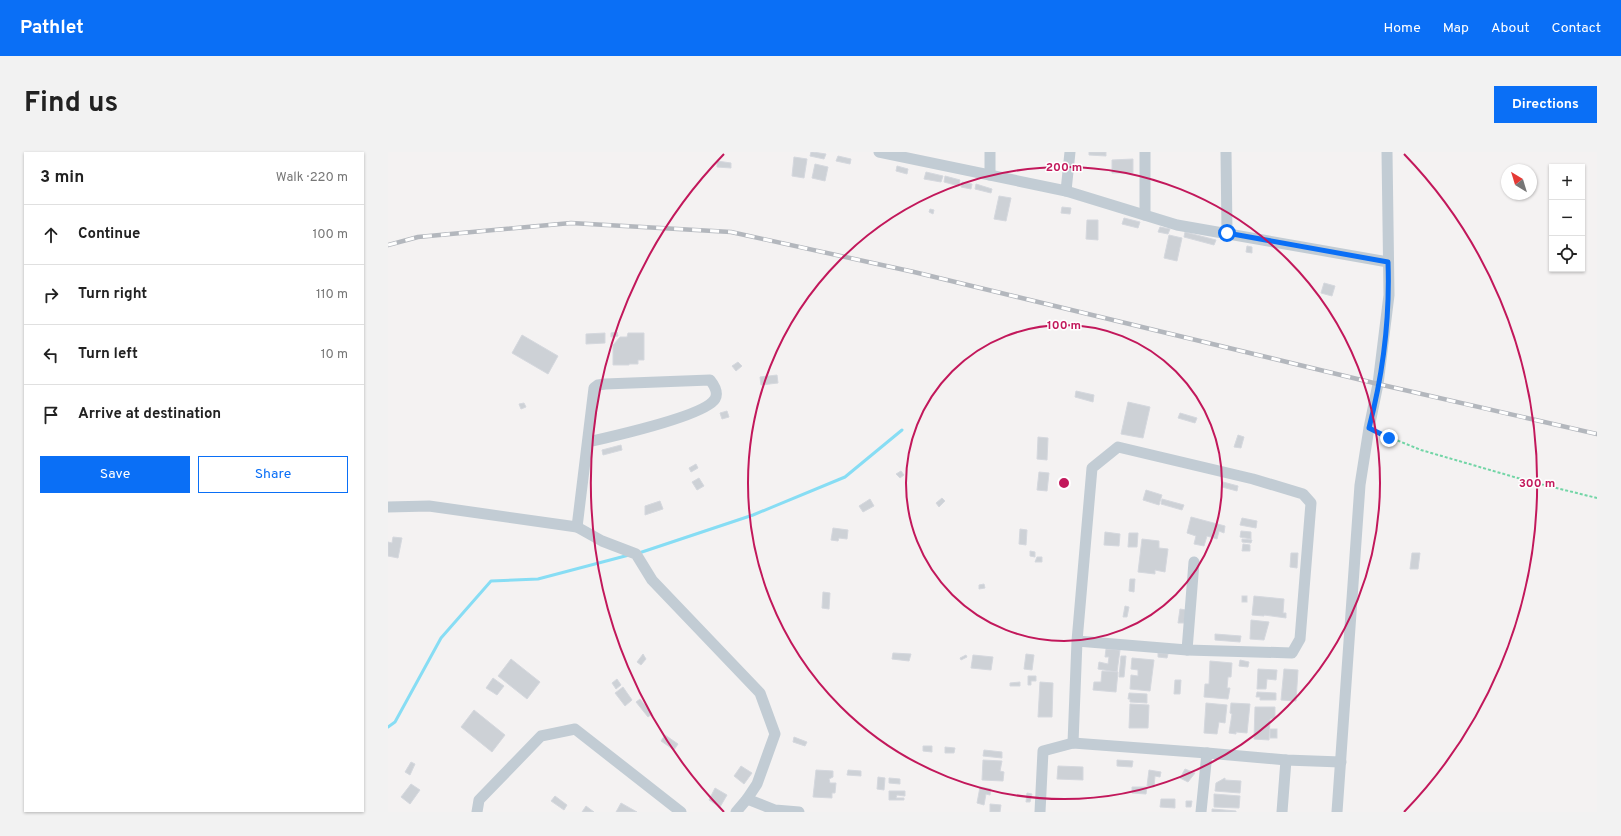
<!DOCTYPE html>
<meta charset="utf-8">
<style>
:root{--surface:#fff;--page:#f2f2f2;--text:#222;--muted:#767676;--line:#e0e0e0;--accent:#0a6ff6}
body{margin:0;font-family:Overpass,sans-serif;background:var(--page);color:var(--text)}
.controls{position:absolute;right:12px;top:12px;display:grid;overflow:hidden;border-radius:0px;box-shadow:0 1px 3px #0004}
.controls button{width:36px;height:36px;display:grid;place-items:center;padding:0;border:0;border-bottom:1px solid var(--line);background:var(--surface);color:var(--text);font:20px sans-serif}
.compass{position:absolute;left:1113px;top:12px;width:36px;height:36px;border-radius:50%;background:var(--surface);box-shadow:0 1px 3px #0004;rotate:322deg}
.stop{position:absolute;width:12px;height:12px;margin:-9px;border:3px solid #0a6ff6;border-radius:50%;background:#fff}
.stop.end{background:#0a6ff6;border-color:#fff;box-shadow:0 1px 4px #0008}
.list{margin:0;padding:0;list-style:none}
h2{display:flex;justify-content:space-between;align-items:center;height:52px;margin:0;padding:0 16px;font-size:17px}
h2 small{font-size:13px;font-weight:400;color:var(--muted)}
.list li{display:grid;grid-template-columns:26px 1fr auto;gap:12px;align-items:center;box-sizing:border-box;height:60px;padding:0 16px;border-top:1px solid var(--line)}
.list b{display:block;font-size:15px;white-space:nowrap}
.list em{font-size:13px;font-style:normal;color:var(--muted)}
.actions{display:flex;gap:8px;padding:12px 16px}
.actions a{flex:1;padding:9px 0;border:1px solid var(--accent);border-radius:0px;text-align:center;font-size:14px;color:var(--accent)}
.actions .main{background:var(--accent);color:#fff}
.icon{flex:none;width:22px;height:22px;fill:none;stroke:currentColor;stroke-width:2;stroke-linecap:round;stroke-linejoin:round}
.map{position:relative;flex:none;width:1209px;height:660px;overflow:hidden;border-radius:0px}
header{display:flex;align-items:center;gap:24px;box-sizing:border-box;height:56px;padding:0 20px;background:var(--accent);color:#fff}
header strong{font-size:19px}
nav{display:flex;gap:22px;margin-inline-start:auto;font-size:14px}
.intro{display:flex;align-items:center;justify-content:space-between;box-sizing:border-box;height:96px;padding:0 24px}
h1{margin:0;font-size:28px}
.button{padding:10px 18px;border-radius:0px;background:var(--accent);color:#fff;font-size:14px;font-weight:700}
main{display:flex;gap:24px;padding:0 24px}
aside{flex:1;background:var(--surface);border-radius:0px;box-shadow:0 1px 3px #0004}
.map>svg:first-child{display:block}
</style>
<header>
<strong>Pathlet</strong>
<nav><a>Home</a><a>Map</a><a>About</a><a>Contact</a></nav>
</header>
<div class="intro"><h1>Find us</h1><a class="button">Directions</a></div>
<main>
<aside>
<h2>3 min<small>Walk · 220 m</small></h2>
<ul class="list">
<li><svg class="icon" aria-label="ahead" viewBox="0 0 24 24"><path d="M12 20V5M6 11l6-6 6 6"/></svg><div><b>Continue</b></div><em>100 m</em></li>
<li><svg class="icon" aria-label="right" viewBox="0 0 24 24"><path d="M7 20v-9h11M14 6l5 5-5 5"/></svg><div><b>Turn right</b></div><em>110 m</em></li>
<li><svg class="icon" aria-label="left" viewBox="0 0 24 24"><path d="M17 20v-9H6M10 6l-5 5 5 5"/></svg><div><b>Turn left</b></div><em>10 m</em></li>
<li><svg class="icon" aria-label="arrive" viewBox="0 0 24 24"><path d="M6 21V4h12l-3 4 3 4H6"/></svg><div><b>Arrive at destination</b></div></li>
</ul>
<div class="actions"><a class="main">Save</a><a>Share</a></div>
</aside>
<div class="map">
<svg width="1209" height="660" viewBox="0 0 1209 660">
<rect width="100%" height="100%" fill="#f4f2f2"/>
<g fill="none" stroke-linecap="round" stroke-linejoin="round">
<!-- stream -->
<g stroke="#87ddf4" stroke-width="3">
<polyline points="251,401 365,363 457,325 514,278"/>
<polyline points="0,575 7,570 53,486 103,429 150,427 241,403"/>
</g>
</g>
<!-- building -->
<g fill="#cdd1d6" stroke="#d5d8de">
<polygon points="423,0 425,0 438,2 436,7 422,4"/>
<polygon points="701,0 718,0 718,4 701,3"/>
<polygon points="450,4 463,7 462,12 448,9"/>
<polygon points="406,5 419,7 416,26 404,24"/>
<polygon points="745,7 745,21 724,21 724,8"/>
<polygon points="329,9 343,11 343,16 329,15"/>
<polygon points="427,12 440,15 437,29 424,26"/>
<polygon points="509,14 520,17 519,22 508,19"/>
<polygon points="538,20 555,24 553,30 536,27"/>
<polygon points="557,24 572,28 571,34 556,30"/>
<polygon points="574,30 584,32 583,37 573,35"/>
<polygon points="588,32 604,37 603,41 587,37"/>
<polygon points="611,44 623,46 618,69 606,67"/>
<polygon points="674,55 683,56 682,62 673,61"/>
<polygon points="542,57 546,58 545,62 541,60"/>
<polygon points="736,66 752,70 750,76 734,72"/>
<polygon points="699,68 710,68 710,88 698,87"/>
<polygon points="772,75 782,77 780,82 770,80"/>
<polygon points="797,80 828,88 826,93 796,85"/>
<polygon points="781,83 794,86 789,109 776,106"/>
<polygon points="859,94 864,95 864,101 858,100"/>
<polygon points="936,131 947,134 944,144 933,141"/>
<polygon points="229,180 230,184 223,185 223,181"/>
<polygon points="217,181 217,191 198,192 198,182"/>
<polygon points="240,181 256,181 256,208 250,208 250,212 241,212 241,213 225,213 225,193 232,185 239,185"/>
<polygon points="134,183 170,204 160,222 124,201"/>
<polygon points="350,210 354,214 348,219 344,214"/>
<polygon points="389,223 390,231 373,233 372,225"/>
<polygon points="688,239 706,243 705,250 687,245"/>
<polygon points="740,250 762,255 755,286 733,282"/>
<polygon points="136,251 138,255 133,257 131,252"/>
<polygon points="339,259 341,265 334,267 332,261"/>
<polygon points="792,261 809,266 807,271 790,266"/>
<polygon points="850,283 856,285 853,296 846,295"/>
<polygon points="650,285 660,286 659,308 649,307"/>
<polygon points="233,293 234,298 215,303 214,298"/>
<polygon points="308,312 310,316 303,320 301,316"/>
<polygon points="513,319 516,323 512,326 508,322"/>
<polygon points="651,320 661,321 659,339 649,338"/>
<polygon points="311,326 316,334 309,338 304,330"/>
<polygon points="835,330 850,334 849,339 834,335"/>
<polygon points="758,338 774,343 771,353 755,348"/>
<polygon points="554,346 557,349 551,355 548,351"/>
<polygon points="482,347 486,354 475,360 471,354"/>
<polygon points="774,347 796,353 794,358 773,352"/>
<polygon points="272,349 275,357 257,363 257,354"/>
<polygon points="803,365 837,374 836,381 831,379 829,387 819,384 816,394 806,392 808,384 799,381"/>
<polygon points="854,366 869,369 868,376 852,373"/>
<polygon points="445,376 460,378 459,387 451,386 450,389 443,388"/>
<polygon points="632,377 639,378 638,393 631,392"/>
<polygon points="853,379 863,380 863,387 852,385"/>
<polygon points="717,380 732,382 731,394 716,393"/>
<polygon points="741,381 750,381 749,395 740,395"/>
<polygon points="5,385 14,386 10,406 0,404 0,390 4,391"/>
<polygon points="754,387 771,389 771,396 780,397 777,420 767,418 767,422 750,420"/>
<polygon points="854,387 864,388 863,391 854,390"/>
<polygon points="855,392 862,393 862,399 854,399"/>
<polygon points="642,399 647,400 647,405 642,404"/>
<polygon points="903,401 910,401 909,416 902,415"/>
<polygon points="1024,401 1032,401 1030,417 1022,417"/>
<polygon points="649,405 654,405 654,410 647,410"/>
<polygon points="742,427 747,427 746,440 741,439"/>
<polygon points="596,432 597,436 591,437 591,433"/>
<polygon points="435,440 442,441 441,457 434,456"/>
<rect x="854" y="444" width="5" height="6"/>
<polygon points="866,444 896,447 895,461 898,461 898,466 876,463 876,464 864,463"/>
<polygon points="737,454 741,455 739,465 735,465"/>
<polygon points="792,457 798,458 796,471 790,471"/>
<polygon points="863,468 881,470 876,488 862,487"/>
<polygon points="827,482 853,484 852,490 827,488"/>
<polygon points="718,497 732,498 729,520 710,517 711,510 720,512 721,505 717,505"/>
<polygon points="505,501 523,502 521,509 504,507"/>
<polygon points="770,501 780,502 779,506 770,505"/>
<polygon points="255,502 258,507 253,513 249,510"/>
<polygon points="638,502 646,503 644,518 636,517"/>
<polygon points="578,503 579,505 573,508 572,506"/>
<polygon points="585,503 605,505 603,518 583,516"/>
<polygon points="733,504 738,504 736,525 731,525"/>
<polygon points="744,506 766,508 762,539 742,537 743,523 750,524 750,518 743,517"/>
<polygon points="123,507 152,530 139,547 110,524"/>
<polygon points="852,508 861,510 860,515 851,514"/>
<polygon points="822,509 844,511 843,525 840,525 839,536 842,536 840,547 816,545 817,532 821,532"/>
<polygon points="870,517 889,518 888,528 879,527 878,537 869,537"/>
<polygon points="896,517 910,518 908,549 893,548"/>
<polygon points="714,519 730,520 728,540 705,538 706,530 713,530"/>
<polygon points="640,524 648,524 648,529 643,529 643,533 640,533"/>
<polygon points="105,526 116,534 109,543 98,536"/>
<polygon points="229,527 233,533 228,537 224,531"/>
<polygon points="787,528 793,528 792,542 786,542"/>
<polygon points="632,530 632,534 622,534 622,531"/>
<polygon points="652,530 665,531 664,565 650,565"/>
<polygon points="235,535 244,548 237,554 227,541"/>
<polygon points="869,540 888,541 888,548 872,548 872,545 868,545"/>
<polygon points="741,541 759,542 759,551 742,550 742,547 740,547"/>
<polygon points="252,547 264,562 260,565 248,550"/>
<polygon points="818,551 839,553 837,571 831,570 829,582 816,581"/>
<polygon points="843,551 862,552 859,581 848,580 848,582 841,581 844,562 842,561"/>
<polygon points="742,552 761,553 760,576 741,576"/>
<polygon points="867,555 887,555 887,566 882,567 881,588 866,587"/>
<polygon points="86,558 117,583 104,600 73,575"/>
<rect x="882" y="577" width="7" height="9"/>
<polygon points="277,583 290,592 286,598 273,589"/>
<polygon points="406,585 419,590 417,594 405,590"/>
<polygon points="535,594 544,594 544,600 535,599"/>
<polygon points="557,595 567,596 566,601 557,601"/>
<polygon points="596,598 614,600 614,606 595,604"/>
<polygon points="595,608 614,609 612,619 616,620 615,629 594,628"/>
<polygon points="729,608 745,609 744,615 729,614"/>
<polygon points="23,610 27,612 22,623 17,620"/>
<polygon points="353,614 364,621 356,632 346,624"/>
<polygon points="670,614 695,615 695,628 669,627"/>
<polygon points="797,617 807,621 800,630 792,626"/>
<polygon points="428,618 445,619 445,625 441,627 442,631 448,631 447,641 444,641 444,646 425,645"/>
<polygon points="460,618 473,619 473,624 459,623"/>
<polygon points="761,618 773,620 772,625 767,624 766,635 759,634"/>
<polygon points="490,625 497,626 496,638 489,637"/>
<polygon points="501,626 512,627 512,632 501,631"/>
<polygon points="837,626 837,628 853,629 852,641 827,639 828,631"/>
<polygon points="23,632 32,638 22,652 13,645"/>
<polygon points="592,635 603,637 602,643 598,642 596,653 589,651"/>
<polygon points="744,635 759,635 758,642 744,641"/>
<polygon points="327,636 339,643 332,655 321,648"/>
<polygon points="501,639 517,639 517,644 509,643 508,646 516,646 516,648 501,648"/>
<polygon points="639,641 644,642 642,650 638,650"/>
<polygon points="826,642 852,644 851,656 826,655"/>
<polygon points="167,644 179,653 176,658 163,649"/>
<polygon points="773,647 787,647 787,656 772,655"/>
<polygon points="798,649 804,649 803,655 798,655"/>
<polygon points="233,651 249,660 228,660"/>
<polygon points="602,652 613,653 612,660 602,660"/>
<polygon points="198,654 206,660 194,660"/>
<polygon points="824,657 848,659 848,660 824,660"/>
</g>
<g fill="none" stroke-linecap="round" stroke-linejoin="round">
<!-- path -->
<polyline stroke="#72d5a6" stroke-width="2" stroke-dasharray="3 2" stroke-linecap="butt" points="991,281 1033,298 1140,329 1209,346"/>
<!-- minor -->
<g stroke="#c2ccd4" stroke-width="11">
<polyline points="491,0 678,39 682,0"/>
<polyline points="838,0 839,81"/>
<polyline points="602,23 602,0"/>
<polyline points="678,39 789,73 1000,110"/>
<polyline points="757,63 757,0"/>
<polyline points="0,355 41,354 189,375 214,389 248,402 264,428 372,541 387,582 369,632 359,647 348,660"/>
<path d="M189,375L206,236L210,233L217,232L322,228C326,233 331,240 327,247C317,264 222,285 200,290"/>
<polyline points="799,498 806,410"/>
<polyline points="685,591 689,489 704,316 730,295 865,327 915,342 923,351 912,487 904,501 799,498 689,489"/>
<polyline points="359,647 387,658 411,660"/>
<polyline points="89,660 91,648 153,584 187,577 293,660"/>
<polyline points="652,660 655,599 685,591 819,601 898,608 953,610"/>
<polyline points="813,660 819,601"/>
<polyline points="894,660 898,608"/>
<polyline points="949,660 972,333 981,276 990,232 1001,143 999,0"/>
</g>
<!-- rail casing -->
<g stroke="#b3b7bd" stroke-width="4.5">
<polyline id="rail" points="0,93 30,85 183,71 343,80 526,120 990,232 1209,282"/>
</g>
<!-- rail -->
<use href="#rail" stroke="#fff" stroke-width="3" stroke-dasharray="9" stroke-linecap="butt"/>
</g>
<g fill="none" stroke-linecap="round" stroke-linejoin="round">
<!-- route -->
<path stroke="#0a6ff6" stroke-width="5" d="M839,81L1000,110C1002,165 995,222 981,276L1001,286"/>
</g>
<!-- distance rings -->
<g fill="none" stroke="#c2185b" stroke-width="2">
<circle cx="676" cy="331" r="158"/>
<circle cx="676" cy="331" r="316"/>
<path d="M336 660A473 473 0 0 1 336 2M1016 2A473 473 0 0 1 1016 660"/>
</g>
<circle cx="676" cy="331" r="6" fill="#c2185b" stroke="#fff" stroke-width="2"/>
<g font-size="12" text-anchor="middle" font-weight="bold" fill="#c2185b" stroke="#fff" stroke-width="3" stroke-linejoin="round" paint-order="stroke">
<text x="676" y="19">200 m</text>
<text x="676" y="177">100 m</text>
<text x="1149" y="335">300 m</text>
</g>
</svg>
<div class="controls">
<button>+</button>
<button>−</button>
<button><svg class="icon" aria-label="locate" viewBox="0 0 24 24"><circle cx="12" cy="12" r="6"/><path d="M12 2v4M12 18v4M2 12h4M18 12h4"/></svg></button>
</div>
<svg class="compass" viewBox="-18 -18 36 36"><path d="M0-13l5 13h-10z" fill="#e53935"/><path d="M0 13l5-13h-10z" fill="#767676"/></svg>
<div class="stop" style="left:839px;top:81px"></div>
<div class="stop end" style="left:1001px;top:286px"></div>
</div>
</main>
